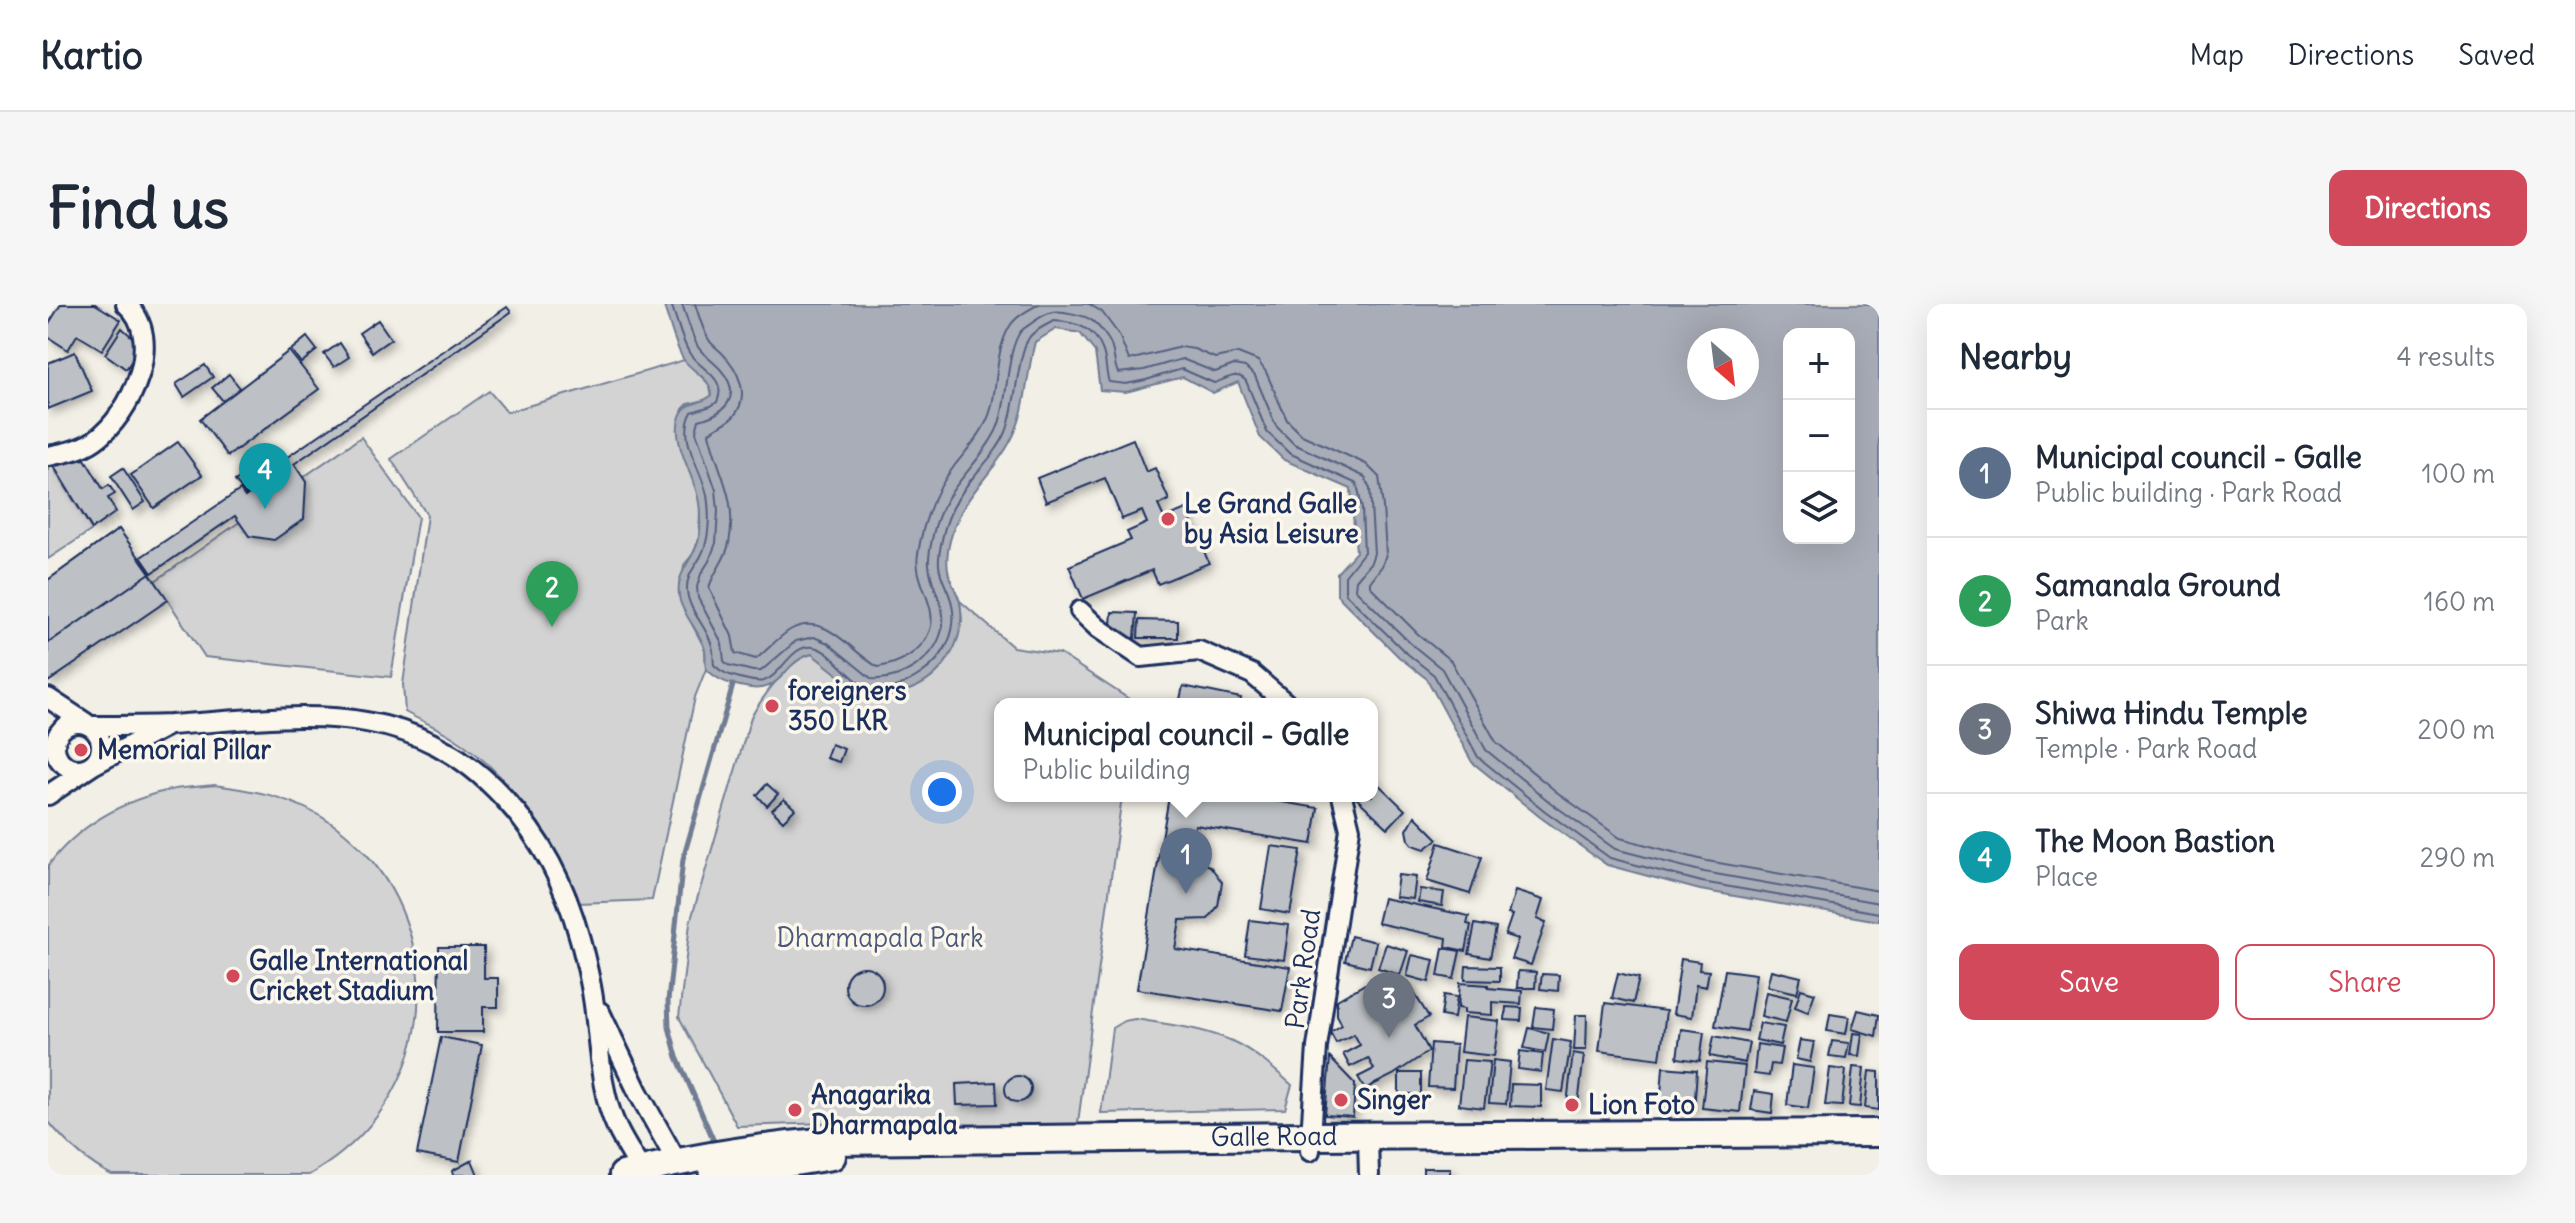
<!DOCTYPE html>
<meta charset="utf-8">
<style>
:root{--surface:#fff;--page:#f6f6f7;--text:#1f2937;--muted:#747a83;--line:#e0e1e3;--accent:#d1495b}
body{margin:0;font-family:Delius,sans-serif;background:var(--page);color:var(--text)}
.controls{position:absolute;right:24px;top:24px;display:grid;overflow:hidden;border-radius:16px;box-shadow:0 8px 32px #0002}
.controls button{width:72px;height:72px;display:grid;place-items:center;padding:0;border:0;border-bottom:2px solid var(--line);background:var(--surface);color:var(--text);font:40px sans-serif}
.compass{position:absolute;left:1639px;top:24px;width:72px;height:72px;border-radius:50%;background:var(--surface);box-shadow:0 8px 32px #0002;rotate:152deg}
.you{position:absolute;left:894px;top:488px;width:28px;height:28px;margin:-20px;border:6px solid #fff;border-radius:50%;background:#1a73e8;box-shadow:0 0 0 12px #1a73e833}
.badge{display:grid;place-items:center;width:52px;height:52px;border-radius:50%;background:var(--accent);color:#fff;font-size:26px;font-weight:700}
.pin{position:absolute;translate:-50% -66px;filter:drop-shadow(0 2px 4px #0008)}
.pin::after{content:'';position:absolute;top:42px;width:28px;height:24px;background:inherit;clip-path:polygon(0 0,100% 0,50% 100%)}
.popup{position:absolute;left:946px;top:394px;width:384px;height:104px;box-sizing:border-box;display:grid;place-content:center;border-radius:16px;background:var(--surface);filter:drop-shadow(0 2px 6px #0005);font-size:26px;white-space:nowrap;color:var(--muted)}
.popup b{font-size:30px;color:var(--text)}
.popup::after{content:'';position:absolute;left:50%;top:100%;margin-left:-16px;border:16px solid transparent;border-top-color:var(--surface)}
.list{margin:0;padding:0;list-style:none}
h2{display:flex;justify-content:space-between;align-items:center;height:104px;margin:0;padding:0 32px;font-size:34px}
h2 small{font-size:26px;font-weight:400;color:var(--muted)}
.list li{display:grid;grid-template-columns:52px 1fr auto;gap:24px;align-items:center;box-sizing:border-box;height:128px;padding:0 32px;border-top:2px solid var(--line)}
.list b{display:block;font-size:30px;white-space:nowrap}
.list p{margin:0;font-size:26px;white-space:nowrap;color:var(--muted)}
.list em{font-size:26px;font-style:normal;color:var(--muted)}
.actions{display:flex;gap:16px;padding:24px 32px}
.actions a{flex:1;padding:18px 0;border:2px solid var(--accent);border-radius:16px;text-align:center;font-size:28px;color:var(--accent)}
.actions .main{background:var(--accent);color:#fff}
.icon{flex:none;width:44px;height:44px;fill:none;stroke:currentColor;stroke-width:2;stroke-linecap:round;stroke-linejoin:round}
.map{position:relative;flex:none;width:1831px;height:871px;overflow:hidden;border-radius:16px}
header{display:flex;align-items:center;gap:48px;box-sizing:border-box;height:112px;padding:0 40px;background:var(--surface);border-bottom:2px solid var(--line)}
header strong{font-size:38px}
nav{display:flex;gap:44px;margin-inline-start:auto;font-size:28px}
.intro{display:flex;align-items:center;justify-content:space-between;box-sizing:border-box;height:192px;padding:0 48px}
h1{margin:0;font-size:56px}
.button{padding:20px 36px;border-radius:16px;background:var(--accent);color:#fff;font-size:28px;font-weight:700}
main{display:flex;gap:48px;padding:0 48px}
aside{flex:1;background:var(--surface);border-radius:16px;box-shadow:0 8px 32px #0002}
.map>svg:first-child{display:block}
</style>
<header>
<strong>Kartio</strong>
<nav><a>Map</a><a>Directions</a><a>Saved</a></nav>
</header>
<div class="intro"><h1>Find us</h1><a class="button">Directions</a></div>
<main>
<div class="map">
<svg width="1831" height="871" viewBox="0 0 1831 871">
<defs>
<filter id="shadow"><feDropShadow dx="4.5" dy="4.5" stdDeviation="4" flood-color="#0004"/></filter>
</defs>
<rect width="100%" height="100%" fill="#f2efe6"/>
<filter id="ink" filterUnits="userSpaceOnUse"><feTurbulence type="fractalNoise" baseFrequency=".0125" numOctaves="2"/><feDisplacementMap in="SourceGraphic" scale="16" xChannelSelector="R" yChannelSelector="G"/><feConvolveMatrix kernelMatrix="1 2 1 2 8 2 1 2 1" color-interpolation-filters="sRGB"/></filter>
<g filter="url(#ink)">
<!-- green -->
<g fill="#d2d3d2" stroke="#768198" stroke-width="2">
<path d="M636,56L661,80L664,92L661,95L640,100L635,105L630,129L651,191L652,206L651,233L646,249L636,261L633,299L657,345L658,365L647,393L604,596L530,599C507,539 462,469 406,434C391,424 373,417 357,408L355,380L379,211L343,155L441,87L459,108Z"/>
<polygon points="313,133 370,213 343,373 157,353 107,277"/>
<polygon points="0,161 4,161 44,226 0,255"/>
<path d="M912,297L965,343L1012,350L1087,399L952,400V492H1074L1029,826L778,819L689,822L631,713L642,619L703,413C715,393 739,356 764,350L817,391H845L866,384L885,372L914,317Z"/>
<path d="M166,481C211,487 248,494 286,521C312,539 334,566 348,594C399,698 361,815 261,871H64C39,859 18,839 0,817V562C27,524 76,495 122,486C136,483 152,483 166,481Z"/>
<path d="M1087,715C1119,720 1154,724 1184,737C1206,747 1226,765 1244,781L1237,805L1053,809L1064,724L1076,717Z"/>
</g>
<!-- water -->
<path fill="#a9adb7" stroke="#707b93" stroke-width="2" fill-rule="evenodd" d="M615,0H1831V617L1652,586L1559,561L1492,513L1424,458L1379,375L1351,353L1289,291V269L1308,248L1303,185L1236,156L1212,133L1190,78L1165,89L1135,73L1078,88L1052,86L1047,48L1032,29L1008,25L987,38C978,70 979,109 962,138C944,171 915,192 904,230C899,245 897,262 903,277C906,284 911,292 912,299C919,336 895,374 861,386C843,392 826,397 809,386L764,350C731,358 737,394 692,382C677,379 669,375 658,365C657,359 658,352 657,346C653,329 637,314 632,297C625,267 646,258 651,234C653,227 652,217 652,210C652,179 627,149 630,121C634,94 649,104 664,91C662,73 646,69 636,56C627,43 621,15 615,0ZM1741,30H1801V234H1741ZM1651,36H1699V84H1651Z"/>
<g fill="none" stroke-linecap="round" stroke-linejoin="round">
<!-- shore -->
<g stroke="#546182" stroke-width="2">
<path d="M623,0C629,15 633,36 642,50C653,66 680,74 669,98L663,102L644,108C629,135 653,164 659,191C662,210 662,235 653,252C647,263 638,272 639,286C640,307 659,322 664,342C666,348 665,355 666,361C674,369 681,371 692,374C700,376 708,379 716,377C734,371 743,340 765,343C785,345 806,385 829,386C845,386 861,378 874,369C896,354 910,328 904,301C902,287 892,276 891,261C890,252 893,240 895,231C900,209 912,189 926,172C937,159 951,145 958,128C968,104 969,51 981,34C985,27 998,21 1006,17C1027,18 1046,23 1054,45C1059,56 1057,68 1061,78L1078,80L1098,76L1134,65L1166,79C1177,76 1189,66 1198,77L1219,128L1241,149L1309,180L1314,205L1316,248L1297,272V289L1356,347L1386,371L1430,453L1497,507L1562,554L1654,578L1831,609"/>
<path d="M634,0C639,14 643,30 650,43C655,51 666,58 673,66C695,92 678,109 651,116L648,128L668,186L670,207L668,239L661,257L653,270L649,283L650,294L674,339L676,357L680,361L705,367H713L748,337L766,333L780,339L824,375C852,377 883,357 892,332C903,305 883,287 881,261C880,252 883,240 885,231C895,183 928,166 948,127C961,100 957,48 973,27C977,23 983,20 988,16C998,10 1004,6 1016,8C1040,12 1046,14 1060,35C1067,45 1065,59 1070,69L1096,66L1134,55L1167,68L1186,61L1197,63L1207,72L1228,122L1246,140L1317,173L1322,185L1326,249L1323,258L1308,276L1307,285L1362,339L1394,365L1438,446L1503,499L1567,545L1656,568L1831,599"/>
<path d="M647,0C651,11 654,25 661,36C664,41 670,45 674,49C690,65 703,91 686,112C679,120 668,122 661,129C670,170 690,193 681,239C678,256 665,268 661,284L684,332L687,349L708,355C720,346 729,334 742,326C778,306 802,348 830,363C851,360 874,348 882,326C890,301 865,277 870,250C875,216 886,188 907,161C921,143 937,127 943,105C950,79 947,46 962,22C968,12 981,6 991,0"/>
<polyline points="1041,0 1054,8 1071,31 1081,56 1133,43 1146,45 1167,54 1190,49 1210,57 1218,68 1239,116 1254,131 1318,160 1331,173 1335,203 1338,250 1334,262 1322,278 1322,282 1370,330 1403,357 1448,438 1510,489 1572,534 1659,557 1831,587"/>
</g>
<!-- stream -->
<polyline stroke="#707b93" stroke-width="5" points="669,844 629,753 621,723 620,697 635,555 685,381"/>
</g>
<!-- building -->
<g fill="#bdc0c4" stroke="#1b2f5e" stroke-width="2" filter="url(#shadow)">
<polygon points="13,0 47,0 73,16 54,46 29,31 20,46 0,33 0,21"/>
<polygon points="459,3 463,8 246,160 258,178 256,215 226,236 201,232 187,212 104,269 93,253 192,186 197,193 215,180 210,173"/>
<polygon points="330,16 343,35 324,48 311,29"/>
<polygon points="74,24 84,33 89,49 78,65 57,50"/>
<polygon points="259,33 269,46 253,59 243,46"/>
<polygon points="292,39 301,53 286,63 276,50"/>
<polygon points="241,47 271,85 180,152 152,115"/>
<polygon points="27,48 44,87 0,105 0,59"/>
<polygon points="157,61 165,73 136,93 128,80"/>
<polygon points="181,70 192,84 175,97 164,84"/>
<polygon points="1085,135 1098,168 1107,164 1121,196 1110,201 1116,214 1138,205 1161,259 1110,280 1104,266 1035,295 1021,262 1083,236 1079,228 1099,219 1094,207 1074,215 1057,174 998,198 989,174"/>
<polygon points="130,138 154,171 106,204 83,171"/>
<polygon points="37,155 55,185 61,181 67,190 60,194 68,208 44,225 5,161"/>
<polygon points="75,164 97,198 85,206 63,172"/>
<polygon points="202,166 212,180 198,191 187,177"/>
<polygon points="71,225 120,296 0,378 0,276"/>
<polygon points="71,225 102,269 0,339 0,276"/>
<polygon points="1064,308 1089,309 1087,334 1062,333"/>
<polygon points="1091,316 1130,317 1130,334 1090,334"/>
<polygon points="1135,382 1193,394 1192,400 1131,400"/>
<polygon points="783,440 796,445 791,458 778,454"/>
<polygon points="1324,474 1357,506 1340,524 1306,492 1324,492"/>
<polygon points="719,480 730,490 719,502 709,491"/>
<polygon points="1121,492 1197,492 1270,504 1264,540 1147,521 1142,555 1162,562 1174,578 1170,602 1160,615 1132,616 1127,645 1242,663 1234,707 1089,685"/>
<polygon points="736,495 747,505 735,517 724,506"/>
<polygon points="1367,512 1390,535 1377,545 1365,541 1361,536 1359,526"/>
<polygon points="1391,539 1434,553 1422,590 1379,577"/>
<polygon points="1223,542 1253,546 1242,610 1213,605"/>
<polygon points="1350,571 1368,573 1365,595 1347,593"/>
<polygon points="1372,585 1396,588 1394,602 1370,598"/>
<polygon points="1467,587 1495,596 1489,615 1498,618 1483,661 1463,655 1470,635 1457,631 1464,611 1460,610"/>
<polygon points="1335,594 1421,612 1419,620 1423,621 1418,647 1398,643 1399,634 1329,619"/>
<polygon points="1202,616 1241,621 1236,656 1197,651"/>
<polygon points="1427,620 1448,624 1442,654 1421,650"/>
<polygon points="1303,632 1328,638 1322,663 1297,657"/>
<polygon points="1338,640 1360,647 1352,671 1330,664"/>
<polygon points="391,643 436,643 436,674 450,674 450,703 435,703 435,728 390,728"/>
<polygon points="1395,644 1412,647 1406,675 1390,672"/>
<polygon points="1364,651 1386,656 1381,678 1359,672"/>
<polygon points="1633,655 1652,658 1651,666 1661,667 1658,683 1648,681 1644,713 1625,710"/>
<polygon points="1418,662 1452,663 1452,677 1417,676"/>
<circle cx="816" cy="682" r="19"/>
<polygon points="1677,666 1708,670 1699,727 1667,722"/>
<polygon points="1723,666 1753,673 1749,689 1719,682"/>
<polygon points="1470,667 1488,668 1487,684 1469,684"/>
<polygon points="1570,669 1591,674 1585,699 1564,694"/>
<polygon points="1494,670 1511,671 1510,687 1492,685"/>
<polygon points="1412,679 1440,681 1440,684 1474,687 1473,700 1444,698 1444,711 1416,709 1416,705 1410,704"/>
<polygon points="1317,680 1361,681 1381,713 1367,721 1381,747 1345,771 1317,785 1310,773 1326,765 1320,754 1302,763 1295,750 1312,741 1306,730 1288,739 1282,728 1294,721 1289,711 1289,696"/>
<polygon points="1753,685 1767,689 1760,708 1747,703"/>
<polygon points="1718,688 1744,694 1738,718 1713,712"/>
<polygon points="1396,691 1409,693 1406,714 1393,712"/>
<polygon points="1557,699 1618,707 1612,755 1551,747"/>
<polygon points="1458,703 1474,704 1473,717 1457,716"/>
<polygon points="1488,703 1506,705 1504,725 1485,723"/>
<polygon points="1810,706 1831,711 1828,732 1804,725"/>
<polygon points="1782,710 1801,713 1798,730 1779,727"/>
<polygon points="1528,711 1539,711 1538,746 1526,746"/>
<polygon points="1416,713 1451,717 1446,752 1412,748"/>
<polygon points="1712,719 1736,723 1732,741 1708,736"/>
<polygon points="1481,724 1501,729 1497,748 1476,744"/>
<polygon points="1633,725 1656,728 1652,757 1629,754"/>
<polygon points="1805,729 1814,730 1811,752 1802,751"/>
<polygon points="1666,732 1701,739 1697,759 1662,752"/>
<polygon points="393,733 434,741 411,858 369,850"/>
<polygon points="1505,735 1523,738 1515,788 1498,786"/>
<polygon points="1752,736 1766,738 1762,758 1748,755"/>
<polygon points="1784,737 1801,739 1798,754 1781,752"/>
<polygon points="1383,739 1408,741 1405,784 1380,783"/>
<polygon points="1709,740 1734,744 1731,761 1723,760 1721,772 1706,770"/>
<polygon points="1472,747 1495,750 1493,768 1470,765"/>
<polygon points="1525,749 1536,751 1530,801 1519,800"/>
<polygon points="1282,754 1307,780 1305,813 1277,811"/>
<polygon points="1416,756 1442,758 1436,804 1411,801"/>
<polygon points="1445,756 1462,758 1458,800 1441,799"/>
<polygon points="1659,758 1697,762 1692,808 1654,804"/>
<polygon points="1744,761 1766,764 1760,804 1739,801"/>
<polygon points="1615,763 1649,766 1646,808 1612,805"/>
<polygon points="1805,763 1816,764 1812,803 1801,802"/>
<polygon points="1782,764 1798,766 1794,802 1777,801"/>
<polygon points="1821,767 1831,768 1831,806 1817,804"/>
<rect x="1351" y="769" width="22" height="21"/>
<circle cx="970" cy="785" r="13"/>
<polygon points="948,778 949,800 909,801 908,780"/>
<polygon points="1463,780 1493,781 1493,803 1462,802"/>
<polygon points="1706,787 1726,790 1724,809 1703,806"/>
<polygon points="424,856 430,871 405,871 404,867"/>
<rect x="1375" y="864" width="27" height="7"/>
</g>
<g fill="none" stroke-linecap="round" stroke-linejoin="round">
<!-- minor casing -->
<g stroke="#1b2f5e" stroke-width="24">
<g id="minor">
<path d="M0,152C16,149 33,146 47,136C83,111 118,34 78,0"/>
<polyline points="1032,307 1050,324 1093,353 1151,347 1204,370 1239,400"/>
<polyline points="0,394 38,419"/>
<circle cx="30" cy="442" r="23"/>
<path d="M43,422C69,422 96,422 122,421C247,413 360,390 455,493C494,535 517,580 532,635C537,654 542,674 545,694C552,737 550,783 569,824C576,839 585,852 593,866"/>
<polyline points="0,491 45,461 119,422"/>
<polyline points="552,708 590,788 629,858"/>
<polyline points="1320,833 1321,871"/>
<polyline points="1262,847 1269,743 1302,525 1294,492"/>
</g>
</g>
<!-- highway casing -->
<g stroke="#1b2f5e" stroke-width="32">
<g id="highway">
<path id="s1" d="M575,871C644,853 712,843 782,837L1261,832L1831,829"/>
<polyline points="665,871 784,852"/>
</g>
</g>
<!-- minor -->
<use href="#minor" stroke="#fbf7ec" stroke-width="18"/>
<!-- highway -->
<use href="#highway" stroke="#fbf7ec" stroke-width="26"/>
</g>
</g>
<!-- markers -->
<g fill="#d1495b" stroke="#fbf7ec" stroke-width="3">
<circle cx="1120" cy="215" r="8"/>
<circle cx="724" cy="402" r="8"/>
<circle cx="33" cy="446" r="8"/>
<circle cx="185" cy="672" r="8"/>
<circle cx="1293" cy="796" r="8"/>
<circle cx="1524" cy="801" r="8"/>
<circle cx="747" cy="806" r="8"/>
</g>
<g text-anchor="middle" stroke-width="7" stroke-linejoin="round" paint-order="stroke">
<!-- poi labels -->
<g font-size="26" font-weight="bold" fill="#1b2f5e" stroke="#fbf7ec" text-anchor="start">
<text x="1136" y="209">Le Grand Galle<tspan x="1136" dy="30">by Asia Leisure</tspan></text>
<text x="740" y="396">foreigners<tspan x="740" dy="30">350 LKR</tspan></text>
<text x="49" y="455">Memorial Pillar</text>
<text x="201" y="666">Galle International<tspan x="201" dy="30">Cricket Stadium</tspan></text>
<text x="763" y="800">Anagarika<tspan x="763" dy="30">Dharmapala</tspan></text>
<text x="1309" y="805">Singer</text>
<text x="1540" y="810">Lion Foto</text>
</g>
<!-- park labels -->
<g font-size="26" fill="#49587b" stroke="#fbf7ec">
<text x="832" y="643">Dharmapala Park</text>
</g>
<!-- street labels -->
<g font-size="26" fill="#1b2f5e" stroke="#fbf7ec">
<text transform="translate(1255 665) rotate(-82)" y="9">Park Road</text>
<text dy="9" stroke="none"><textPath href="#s1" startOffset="654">Galle Road</textPath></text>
</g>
</g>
</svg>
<div class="controls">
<button>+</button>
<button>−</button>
<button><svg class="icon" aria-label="layers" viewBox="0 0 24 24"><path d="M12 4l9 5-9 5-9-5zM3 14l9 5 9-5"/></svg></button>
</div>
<svg class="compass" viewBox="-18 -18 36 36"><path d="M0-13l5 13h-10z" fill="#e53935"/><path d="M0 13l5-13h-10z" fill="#747a83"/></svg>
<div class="you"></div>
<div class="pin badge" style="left:1138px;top:590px;background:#5c6f8a">1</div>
<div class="popup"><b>Municipal council - Galle</b>Public building</div>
<div class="pin badge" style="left:504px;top:323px;background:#2e9e5b">2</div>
<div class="pin badge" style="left:1341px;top:734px;background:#6b7280">3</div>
<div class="pin badge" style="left:217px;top:205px;background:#0f9aa8">4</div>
</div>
<aside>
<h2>Nearby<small>4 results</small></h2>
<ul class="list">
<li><span class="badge" style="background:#5c6f8a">1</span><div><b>Municipal council - Galle</b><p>Public building · Park Road</p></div><em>100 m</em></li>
<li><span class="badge" style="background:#2e9e5b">2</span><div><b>Samanala Ground</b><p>Park</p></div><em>160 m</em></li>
<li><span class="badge" style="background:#6b7280">3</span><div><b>Shiwa Hindu Temple</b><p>Temple · Park Road</p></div><em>200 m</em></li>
<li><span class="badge" style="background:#0f9aa8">4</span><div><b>The Moon Bastion</b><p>Place</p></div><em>290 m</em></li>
</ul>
<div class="actions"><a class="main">Save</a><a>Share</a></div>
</aside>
</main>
